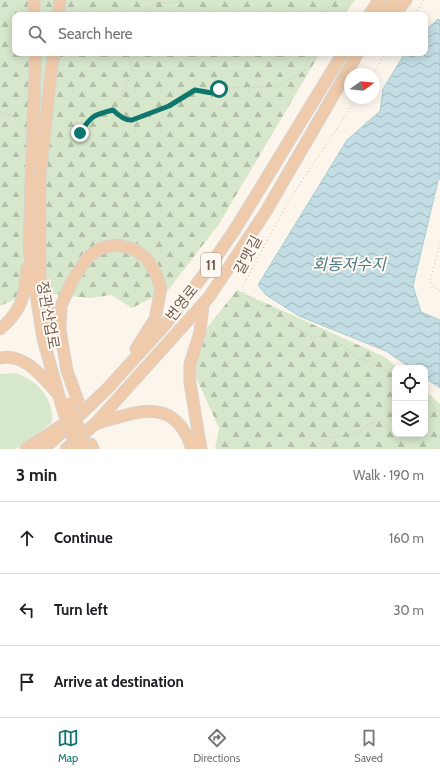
<!DOCTYPE html>
<meta charset="utf-8">
<style>
:root{--surface:#fff;--page:#f6f6f6;--text:#202124;--muted:#757577;--line:#e0e0e0;--accent:#0f766e}
body{margin:0;font-family:Cabin,"Noto Sans KR",sans-serif;background:var(--page);color:var(--text)}
.controls{position:absolute;right:12px;bottom:12px;display:grid;overflow:hidden;border-radius:8px;box-shadow:0 2px 10px #0003}
.controls button{width:36px;height:36px;display:grid;place-items:center;padding:0;border:0;border-bottom:1px solid var(--line);background:var(--surface);color:var(--text);font:20px sans-serif}
.compass{position:absolute;left:344px;top:68px;width:36px;height:36px;border-radius:50%;background:var(--surface);box-shadow:0 2px 10px #0003;rotate:75deg}
.stop{position:absolute;width:12px;height:12px;margin:-9px;border:3px solid #0f766e;border-radius:50%;background:#fff}
.stop.end{background:#0f766e;border-color:#fff;box-shadow:0 1px 4px #0008}
.list{margin:0;padding:0;list-style:none}
h2{display:flex;justify-content:space-between;align-items:center;height:52px;margin:0;padding:0 16px;font-size:17px}
h2 small{font-size:13px;font-weight:400;color:var(--muted)}
.list li{display:grid;grid-template-columns:26px 1fr auto;gap:12px;align-items:center;box-sizing:border-box;height:72px;padding:0 16px;border-top:1px solid var(--line)}
.list b{display:block;font-size:15px;white-space:nowrap}
.list em{font-size:13px;font-style:normal;color:var(--muted)}
.icon{flex:none;width:22px;height:22px;fill:none;stroke:currentColor;stroke-width:2;stroke-linecap:round;stroke-linejoin:round}
.map{position:relative;flex:none;width:440px;height:449px;overflow:hidden}
.search{position:absolute;background:var(--surface);box-shadow:0 2px 10px #0003;left:12px;right:12px;top:12px;height:44px;display:flex;align-items:center;gap:10px;box-sizing:border-box;padding:0 14px;border-radius:8px;color:var(--muted);font-size:15px}
.sheet{height:268px;background:var(--surface)}
nav{display:flex;justify-content:space-around;align-items:center;box-sizing:border-box;height:56px;border-top:1px solid var(--line);background:var(--surface);font-size:11px;color:var(--muted)}
nav a{display:grid;justify-items:center;gap:2px}
nav .on{color:var(--accent)}
.map>svg:first-child{display:block}
</style>
<div class="map">
<svg width="440" height="449" viewBox="0 0 440 449">
<defs>
<pattern id="forest-firs" width="22" height="20" patternUnits="userSpaceOnUse"><rect width="22" height="20" fill="#d6e7cb"/><path d="M5 1l3.5 6h-7zM16 11l3.5 6h-7z" fill="#b2bea7"/></pattern>
<pattern id="water-waves" width="16" height="10" patternUnits="userSpaceOnUse"><rect width="16" height="10" fill="#c2dde3"/><path d="M0 5q4-4 8 0t8 0" fill="none" stroke="#a2b6ba"/></pattern>
</defs>
<rect width="100%" height="100%" fill="#fbf5ec"/>
<!-- grass -->
<path fill="#d6e7cb" d="M15,373C37,380 54,398 52,422L24,445L15,449H0V374Z"/>
<!-- forest -->
<g fill="url(#forest-firs)">
<polygon points="0,0 355,0 344,15 15,15 15,53 320,53 219,224 169,289 132,308 111,295 90,298 31,292 0,306"/>
<polygon points="237,290 385,357 398,368 395,368 395,434 425,434 425,391 440,404 440,449 215,449 219,428 195,375 203,333"/>
</g>
<!-- water -->
<polygon fill="url(#water-waves)" stroke="#a9ccd3" points="438,19 440,20 440,178 438,181 413,286 421,312 440,320 440,388 425,378 425,368 411,368 386,351 299,316 266,295 258,285 347,140 380,111 383,89 405,53 425,53 425,31"/>
<g fill="none" stroke-linecap="round" stroke-linejoin="round">
<!-- trunk casing -->
<g stroke="#d8d2ce" stroke-width="13">
<g id="trunk">
<polyline points="34,0 34,15"/>
<polyline points="58,15 60,0"/>
<polyline points="369,15 379,0"/>
<polyline points="382,15 394,0"/>
<polyline points="394,15 406,0"/>
<polyline points="35,53 35,69"/>
<polyline points="51,73 54,53"/>
<polyline points="32,155 29,249 43,339 63,410"/>
<polyline points="40,176 40,273 42,287"/>
<polyline points="43,295 57,340"/>
<path d="M0,329C21,312 26,294 27,268"/>
<path d="M0,358C24,353 42,376 56,392"/>
<polyline points="78,401 67,371 60,330 61,306 72,281 88,257 101,248 116,245 134,249 147,259 155,272 161,288 155,319 136,349"/>
<path d="M95,424C136,412 175,394 192,449"/>
<polyline points="91,444 93,449"/>
<polyline points="26,449 61,426"/>
<polyline points="44,449 107,389 164,326 202,277 234,231 343,53"/>
<polyline points="66,449 95,424 209,297 265,213 358,53"/>
<polyline points="201,449 190,383 190,364 200,332 203,304"/>
</g>
</g>
<!-- path -->
<g stroke="#d2baa9" stroke-width="1" stroke-dasharray="1 3" stroke-linecap="butt">
<polyline points="119,15 138,13 158,2 171,4 182,0"/>
<polyline points="325,15 332,0"/>
<polyline points="410,15 419,9 423,0"/>
<polyline points="373,74 386,53"/>
<polyline points="357,98 289,200 242,288 251,300 272,309 297,329 311,337 321,336 344,346 358,359 373,362 395,378"/>
<path d="M113,110C118,115 125,121 132,120L169,106L195,90L212,93L222,88L271,87L276,86L304,72L310,53"/>
<polyline points="0,112 12,116 25,126"/>
<polyline points="53,136 65,139 80,133 88,120 97,114 113,110 122,96 133,71 127,53"/>
<polyline points="440,244 430,280 433,286 440,291"/>
<polyline points="425,395 440,416"/>
<polyline points="313,449 328,438 357,433 371,423 381,420 403,449"/>
<polyline points="439,449 440,449"/>
</g>
<!-- trunk -->
<use href="#trunk" stroke="#efcbab" stroke-width="11"/>
<!-- trunk-bridge casing -->
<g stroke="#d8d2ce" stroke-width="13" stroke-linecap="butt">
<g id="trunk-bridge">
<polyline points="32,155 35,69"/>
<polyline points="40,176 51,73"/>
<polyline points="70,403 86,449"/>
<polyline points="63,410 76,449"/>
</g>
</g>
<!-- trunk-bridge -->
<use href="#trunk-bridge" stroke="#efcbab" stroke-width="11"/>
</g>
<g fill="none" stroke-linecap="round" stroke-linejoin="round">
<!-- route -->
<path stroke="#0f766e" stroke-width="5" d="M80,133C91,116 93,115 113,110C118,115 125,121 132,120L169,106L195,90L212,93L219,89"/>
</g>
<g text-anchor="middle" stroke-width="4" stroke-linejoin="round" paint-order="stroke">
<!-- shield labels -->
<rect fill="#fdf9f2" stroke="#9d8c81" stroke-width="1" x="201" y="253" width="20" height="24" rx="3"/>
<g font-size="14" font-weight="bold" fill="#745e51">
<text x="211" y="270">11</text>
</g>
<!-- street labels -->
<g font-size="15" fill="#745e51" stroke="#fdf9f2">
<text transform="translate(248 255) rotate(-62)" y="5">갈맷길</text>
<text transform="translate(182 303) rotate(-52)" y="5">번영로</text>
<text transform="translate(48 315) rotate(80)" y="5">정관산업로</text>
</g>
<!-- water labels -->
<g font-size="16" font-style="italic" fill="#4c7a84" stroke="#fdf9f2">
<text x="349" y="270">회동저수지</text>
</g>
</g>
</svg>
<div class="controls">
<button><svg class="icon" aria-label="locate" viewBox="0 0 24 24"><circle cx="12" cy="12" r="6"/><path d="M12 2v4M12 18v4M2 12h4M18 12h4"/></svg></button>
<button><svg class="icon" aria-label="layers" viewBox="0 0 24 24"><path d="M12 4l9 5-9 5-9-5zM3 14l9 5 9-5"/></svg></button>
</div>
<svg class="compass" viewBox="-18 -18 36 36"><path d="M0-13l5 13h-10z" fill="#e53935"/><path d="M0 13l5-13h-10z" fill="#757577"/></svg>
<div class="stop" style="left:219px;top:89px"></div>
<div class="stop end" style="left:80px;top:133px"></div>
<div class="search"><svg class="icon" aria-label="search" viewBox="0 0 24 24"><circle cx="10" cy="10" r="6"/><path d="M15 15l6 6"/></svg>Search here</div>
</div>
<section class="sheet">
<h2>3 min<small>Walk · 190 m</small></h2>
<ul class="list">
<li><svg class="icon" aria-label="ahead" viewBox="0 0 24 24"><path d="M12 20V5M6 11l6-6 6 6"/></svg><div><b>Continue</b></div><em>160 m</em></li>
<li><svg class="icon" aria-label="left" viewBox="0 0 24 24"><path d="M17 20v-9H6M10 6l-5 5 5 5"/></svg><div><b>Turn left</b></div><em>30 m</em></li>
<li><svg class="icon" aria-label="arrive" viewBox="0 0 24 24"><path d="M6 21V4h12l-3 4 3 4H6"/></svg><div><b>Arrive at destination</b></div></li>
</ul>
</section>
<nav>
<a class="on"><svg class="icon" aria-label="map" viewBox="0 0 24 24"><path d="M3 6l6-2 6 2 6-2v14l-6 2-6-2-6 2zM9 4v14M15 6v14"/></svg>Map</a>
<a><svg class="icon" aria-label="directions" viewBox="0 0 24 24"><path d="M12 3l9 9-9 9-9-9zM9 14v-3h6M13 9l2 2-2 2"/></svg>Directions</a>
<a><svg class="icon" aria-label="saved" viewBox="0 0 24 24"><path d="M7 4h10v16l-5-4-5 4z"/></svg>Saved</a>
</nav>
